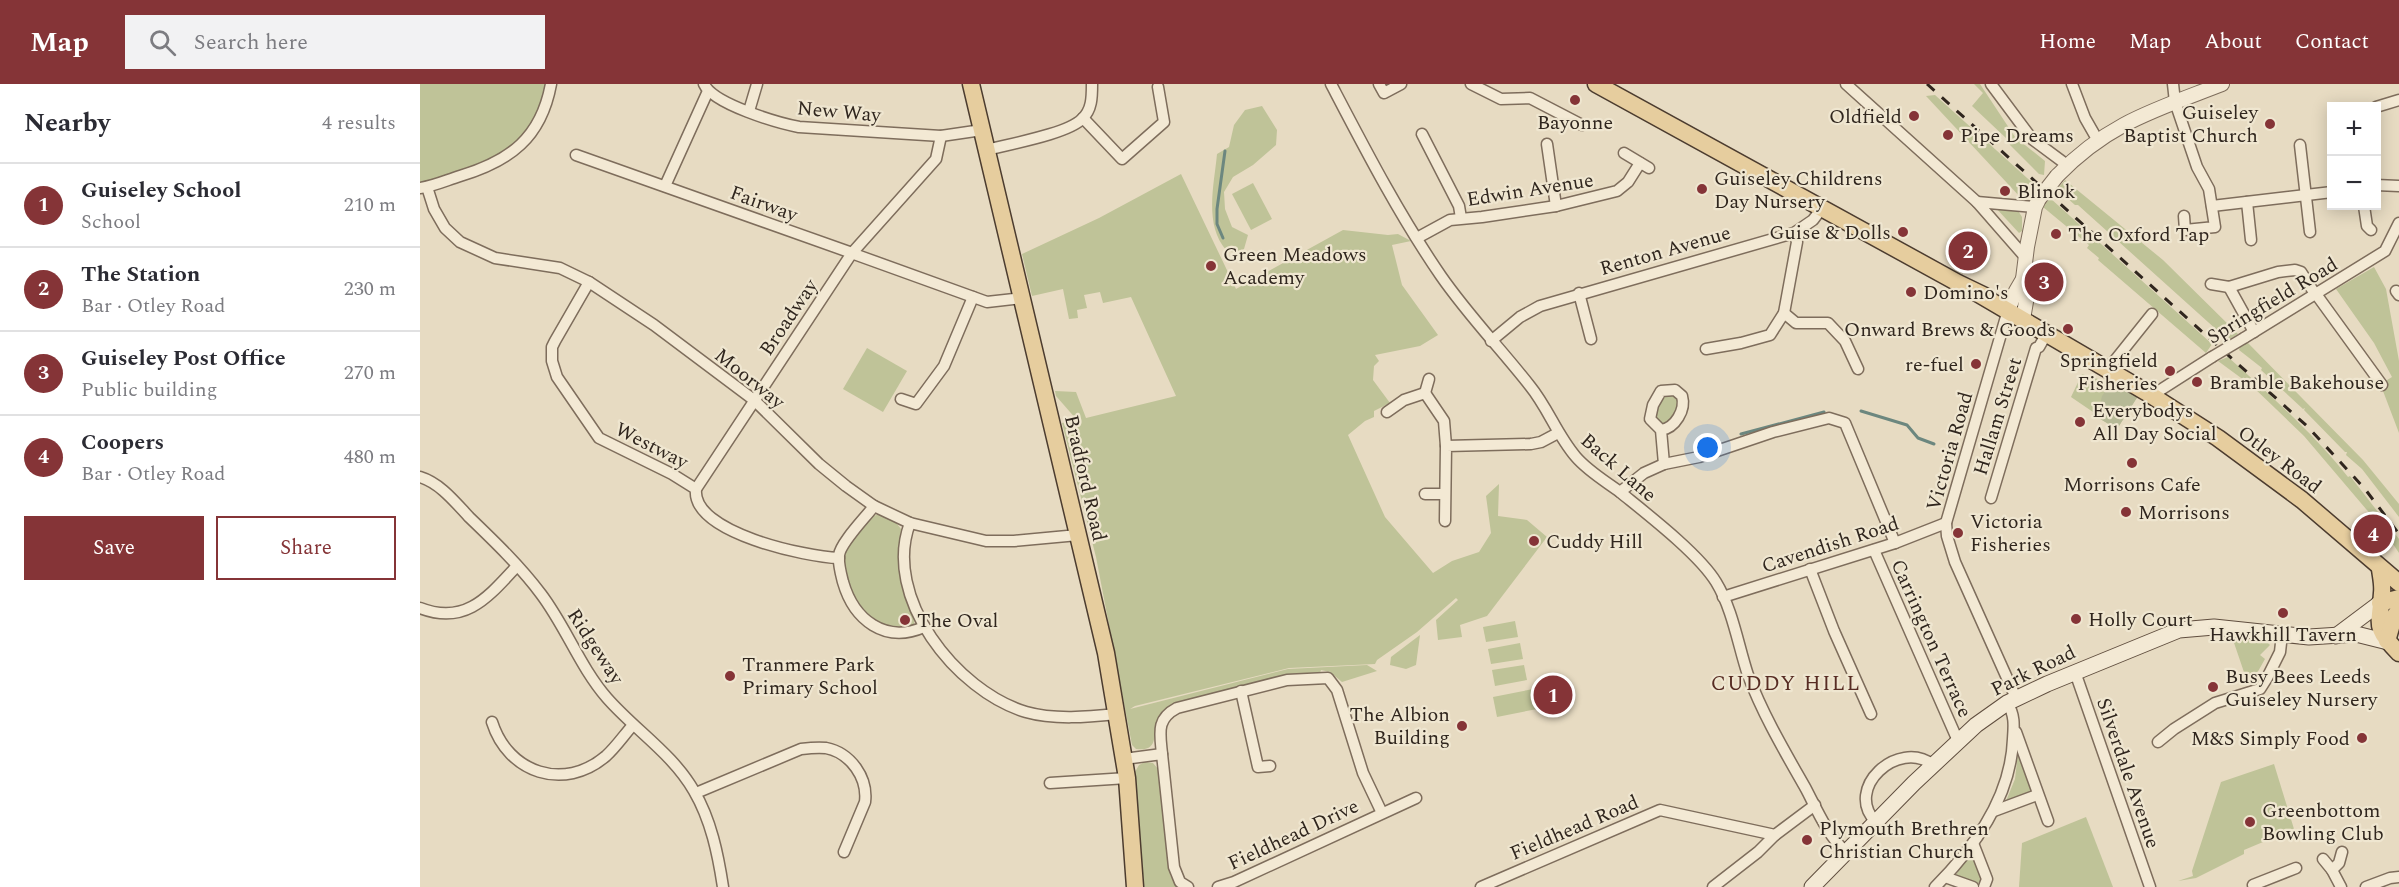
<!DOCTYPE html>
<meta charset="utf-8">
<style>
:root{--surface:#fff;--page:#f2f2f3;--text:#2b2b33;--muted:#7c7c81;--line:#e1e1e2;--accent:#853437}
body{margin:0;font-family:Spectral,serif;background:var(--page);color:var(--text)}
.controls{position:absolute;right:18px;top:18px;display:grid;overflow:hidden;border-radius:0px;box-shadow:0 3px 15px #0003}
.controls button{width:54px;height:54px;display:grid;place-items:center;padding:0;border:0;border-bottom:2px solid var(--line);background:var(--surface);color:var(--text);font:30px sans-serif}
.you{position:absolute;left:1288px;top:364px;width:21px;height:21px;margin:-15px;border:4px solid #fff;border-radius:50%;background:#1a73e8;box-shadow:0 0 0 9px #1a73e833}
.badge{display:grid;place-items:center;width:39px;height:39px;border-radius:50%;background:var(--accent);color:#fff;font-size:20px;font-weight:700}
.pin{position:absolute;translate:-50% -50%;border:3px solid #fff;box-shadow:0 2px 6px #0006}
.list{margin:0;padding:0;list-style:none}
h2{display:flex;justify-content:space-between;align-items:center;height:78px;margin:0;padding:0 24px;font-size:26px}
h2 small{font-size:20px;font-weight:400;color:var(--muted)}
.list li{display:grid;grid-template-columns:39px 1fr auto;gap:18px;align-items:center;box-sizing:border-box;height:84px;padding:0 24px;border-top:2px solid var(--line)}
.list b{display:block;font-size:22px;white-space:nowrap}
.list p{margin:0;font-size:20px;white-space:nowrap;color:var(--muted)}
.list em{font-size:20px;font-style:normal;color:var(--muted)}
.actions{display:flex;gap:12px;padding:18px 24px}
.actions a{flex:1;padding:14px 0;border:2px solid var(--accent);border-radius:0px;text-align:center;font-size:21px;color:var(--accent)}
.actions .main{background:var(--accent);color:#fff}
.icon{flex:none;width:33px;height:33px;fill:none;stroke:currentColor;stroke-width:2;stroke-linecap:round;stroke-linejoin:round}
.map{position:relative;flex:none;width:1979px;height:803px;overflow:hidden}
header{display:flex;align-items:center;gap:36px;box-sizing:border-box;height:84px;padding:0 30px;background:var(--accent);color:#fff}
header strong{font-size:28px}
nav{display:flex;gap:33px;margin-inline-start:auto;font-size:21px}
.search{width:420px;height:54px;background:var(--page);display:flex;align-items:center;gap:15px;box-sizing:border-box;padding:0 21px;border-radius:0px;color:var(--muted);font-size:22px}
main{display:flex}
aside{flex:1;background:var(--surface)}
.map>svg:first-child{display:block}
</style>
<header>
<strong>Map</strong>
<div class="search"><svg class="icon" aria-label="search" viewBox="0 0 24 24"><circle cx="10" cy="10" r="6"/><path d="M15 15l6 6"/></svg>Search here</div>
<nav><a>Home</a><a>Map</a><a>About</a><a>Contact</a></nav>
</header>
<main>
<aside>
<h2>Nearby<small>4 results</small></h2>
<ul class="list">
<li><span class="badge">1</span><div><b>Guiseley School</b><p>School</p></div><em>210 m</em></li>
<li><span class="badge">2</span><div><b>The Station</b><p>Bar · Otley Road</p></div><em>230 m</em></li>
<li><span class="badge">3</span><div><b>Guiseley Post Office</b><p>Public building</p></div><em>270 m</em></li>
<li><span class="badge">4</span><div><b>Coopers</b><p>Bar · Otley Road</p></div><em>480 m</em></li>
</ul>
<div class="actions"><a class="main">Save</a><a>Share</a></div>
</aside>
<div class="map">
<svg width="1979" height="803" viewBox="0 0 1979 803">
<rect width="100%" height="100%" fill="#e7dbc2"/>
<!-- green -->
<g fill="#bfc398">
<path d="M0,0H128C123,13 120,33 111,44C85,76 38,88 0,100Z"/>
<polygon points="1554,0 1560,0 1595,53 1625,77 1624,91 1619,90 1590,61 1587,55 1552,22 1563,9"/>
<polygon points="1515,11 1616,102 1601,114 1506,12"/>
<path d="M842,22L857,46L856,61L833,81L813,93L804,108L805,125L812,143L828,151L824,165L814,168L806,166C784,140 794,102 797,70L809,63L814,41L825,26Z"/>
<path d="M761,90L816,205L923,146L968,151L978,150L991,157L972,161L982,201L1018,251L1000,262L955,271L959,277L954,282L953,296L970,319L954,327V333L945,337L928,351L965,433L1013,489L1032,477L1059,468L1071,449L1066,412L1079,400L1078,432L1107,436L1127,453L1067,532L1040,541L1042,553L1018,556L1016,536L1038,516L1036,514L997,548L957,576L955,580L869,584L715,622L710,625L868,585L947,581L957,587L922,598L910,588L901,586L900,589L868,592L756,619C749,623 741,627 738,635C732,650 740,668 716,665L712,661L676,473L642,339L657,336L636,312L635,307L656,308L666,334L756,312L711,213L683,219L680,208L664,211L667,224L657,226L658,234L649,235L643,205L612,212L602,170L679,134Z"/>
<polygon points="1645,96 1743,176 1818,250 1808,256 1658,121 1655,121 1638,106 1638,104"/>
<polygon points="833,99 852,135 831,146 812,110"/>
<polygon points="1630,114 1792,260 1786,269 1678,176 1679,174 1667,164 1669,161 1623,123"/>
<polygon points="1575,123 1597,125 1602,133 1602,147 1599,149"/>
<polygon points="1954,183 1966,205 1979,277 1979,349 1963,307 1968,304 1964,298 1972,293 1954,259 1916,205"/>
<polygon points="1828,259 1943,376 1979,420 1979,433 1942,385 1926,371 1927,368 1925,368 1884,326 1885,324 1883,325 1841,286 1842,284 1819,266 1820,263"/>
<polygon points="447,264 487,287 463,328 423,305"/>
<path d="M1808,273C1850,311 1894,350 1928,393L1930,392L1979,455V469L1969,454L1971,452L1946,425L1884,352L1832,302L1798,277Z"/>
<polygon points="1662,290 1691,299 1693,297 1718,312 1697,345 1677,333 1672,334 1673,328 1651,313"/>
<path d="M1251,310L1257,313C1260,327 1254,335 1241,342L1235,335C1236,324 1238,312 1251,310Z"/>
<polygon points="459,430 474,436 481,445 479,478 495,533 494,540 489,543 469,543 450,535 435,517 423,483 425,467 451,433"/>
<polygon points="1095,537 1098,553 1066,558 1063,543"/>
<polygon points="1000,551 996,581 986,585 970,581 971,573"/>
<polygon points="1812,553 1845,556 1850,561 1840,571 1845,575 1832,598 1826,594"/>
<polygon points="1100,559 1103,575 1071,580 1068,565"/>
<polygon points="1104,581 1107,596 1075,602 1072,586"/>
<polygon points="1113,605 1117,625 1077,633 1073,613"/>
<polygon points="1598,669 1611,705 1608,710 1586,717 1595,695"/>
<polygon points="725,678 733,679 738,685 740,685 752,790 750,791 757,803 724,803 715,688 719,681"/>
<polygon points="1854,680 1874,745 1824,766 1824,770 1776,794 1758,797 1773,792 1772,787 1801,698"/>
<polygon points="1666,733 1693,803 1599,803 1602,759"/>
<polygon points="1553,770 1562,796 1557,800 1535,792 1550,771"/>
</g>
<!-- cemetery -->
<polygon fill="#b6b996" points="1693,297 1718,312 1697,345 1677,333 1682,312"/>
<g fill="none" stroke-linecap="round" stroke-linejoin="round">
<!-- stream -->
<g stroke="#6c877f" stroke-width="3">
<polyline points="803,154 797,140 797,125 805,67"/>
<polyline points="1441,327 1487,341 1498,354 1514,360"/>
<polyline points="1321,350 1404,328"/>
</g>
<!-- minor casing -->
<g stroke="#7e6d5c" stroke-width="13">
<g id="minor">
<path d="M284,0C293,20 358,39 379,43L521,52L562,46"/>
<path d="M911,0C945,65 979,131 1021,192C1048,231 1081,265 1110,302C1128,324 1137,351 1156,373C1168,387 1185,397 1200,408C1227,430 1279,470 1296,498C1313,526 1318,561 1328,591C1343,631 1365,668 1386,705C1397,726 1408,752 1426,768"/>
<polyline points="959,0 964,9 981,0"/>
<polyline points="1051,0 1081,15 1110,14 1162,41"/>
<polyline points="1426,0 1557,118 1606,174"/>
<polyline points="1571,0 1612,55 1647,81"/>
<polyline points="1652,0 1665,34 1677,55"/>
<polyline points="1753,0 1755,18 1777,83 1789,105 1795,143 1765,146 1764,132"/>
<polyline points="1956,23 1979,16"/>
<polyline points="329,27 337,0"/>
<polyline points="663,34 702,75 744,38 738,3"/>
<polyline points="1002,50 1039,122 1041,134"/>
<polyline points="1127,60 1136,122"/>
<polyline points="1880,61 1890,148"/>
<path d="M567,66C589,60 647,50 662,35C672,26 672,13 672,0"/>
<polyline points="1204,69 1229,84"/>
<polyline points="156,71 432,169"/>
<polyline points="1956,101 1979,102"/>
<polyline points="245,102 288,7"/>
<polyline points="7,103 14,125 25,144 40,158 75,174 140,184 169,198 234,241 334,316 399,380 426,402 454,422 490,439 566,457 594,457 658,451"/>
<path d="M0,104C14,102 27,96 40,92C90,77 121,54 131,0"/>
<polyline points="1557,118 1615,123"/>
<polyline points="1827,118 1831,156"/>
<polyline points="1792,122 1912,108"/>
<polyline points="1944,122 1947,142 1951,146"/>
<polyline points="997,154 1030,136 1062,133 1136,122 1197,107 1208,98 1220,79"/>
<polyline points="434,170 567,218 602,214"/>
<path d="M169,198L135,257L132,263V277L137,293L179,354L252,390L276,405C271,449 387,473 419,474"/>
<polyline points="1791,200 1809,203 1858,188 1875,186 1881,188 1895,210"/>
<polyline points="1809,203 1834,248"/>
<polyline points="1976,207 1979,211"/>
<polyline points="1159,209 1171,255"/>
<polyline points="1896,210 1962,301"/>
<polyline points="1588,226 1526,439 1527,452 1535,478 1596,614"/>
<polyline points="1364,229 1376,239 1408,239 1425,257 1438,285"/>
<polyline points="1824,254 1965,167 1979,139"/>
<polyline points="1071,257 1100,233 1120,222 1374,149 1393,136 1402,124"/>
<polyline points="1286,265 1321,259 1350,251 1364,229 1377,158 1374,149"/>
<polyline points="1688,285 1732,230"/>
<polyline points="1005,309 1009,295"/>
<polyline points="1731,312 1792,273"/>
<polyline points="481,315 496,320 524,282 553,213"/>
<polyline points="967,328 984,316 1005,309 1024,337 1026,362"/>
<path d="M1241,346C1255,344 1266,326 1262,312L1255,306L1241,307L1233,321L1230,335L1241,346L1244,380"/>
<path d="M0,393C20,399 35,418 49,433C74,457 100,482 121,510C146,543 160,583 187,614C215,646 253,670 274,707C291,736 298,770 303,803"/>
<polyline points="276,405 432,169 516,75 521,52"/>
<polyline points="1200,408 1224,389 1244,380 1279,373 1353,348 1409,334 1425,339 1475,459"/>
<polyline points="1005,410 1024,410"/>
<polyline points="1571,414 1616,264 1619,263 1627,249"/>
<path d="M454,422C446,433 421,458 419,471C418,480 421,490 423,498C434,536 465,560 504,543"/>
<polyline points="1025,437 1026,362 1111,360 1121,358 1138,349"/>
<path d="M490,439C462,513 536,607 606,628C634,636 668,633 697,630"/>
<polyline points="1454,466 1538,657"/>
<polyline points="1390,485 1414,547 1451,630"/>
<polyline points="1303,513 1475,459 1526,439"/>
<path d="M0,524C46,542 69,512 97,482"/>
<polyline points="1655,588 1730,803"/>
<polyline points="821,607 838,683 850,682"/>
<path d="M72,638C88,689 144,708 186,672C196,663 204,651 213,641"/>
<polyline points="1596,648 1628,737"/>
<polyline points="1738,658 1754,645 1795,619 1840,605 1847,594 1860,568 1862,550"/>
<path d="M742,670C740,649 736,635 757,624L867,596L908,594L917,606L943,689L962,729"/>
<polyline points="704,675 742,670 754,783 760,798 768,803"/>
<polyline points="630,699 707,694"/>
<path d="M276,709L381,665C389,664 398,663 406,664C431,669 448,694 445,718L424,768"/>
<polyline points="1574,727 1617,711"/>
<path d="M1456,738C1423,705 1478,654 1513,681"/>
<polyline points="1553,759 1567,795 1564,803"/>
<polyline points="1903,775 1912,786"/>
<polyline points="1525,793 1553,803"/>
<polyline points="798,803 814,798 996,714"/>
<polyline points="1061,803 1240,726 1355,751 1395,721"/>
<polyline points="1293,803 1338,768 1355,751"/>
<path d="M1515,803C1555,763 1591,713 1593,655C1594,642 1595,630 1587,619"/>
<polyline points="1834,803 1833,801 1876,784"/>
<polyline points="1921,803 1912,786 1919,779 1922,768"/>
<polyline points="1946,803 1970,794 1979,793"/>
</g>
</g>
<!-- tertiary casing -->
<g stroke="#7e6d5c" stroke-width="16">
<g id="tertiary">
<path d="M1637,92C1688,39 1735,26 1802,0"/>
<polyline points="1588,226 1596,207 1603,195"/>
<polyline points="1603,235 1607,212 1603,195 1607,163 1615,123 1619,115"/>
</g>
</g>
<!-- secondary casing -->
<g stroke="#604e3f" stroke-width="17">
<g id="secondary">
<polyline points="1916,552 1960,519"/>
<polyline points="1392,803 1494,699 1556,641 1587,619 1627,600 1759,546 1794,543 1889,553 1936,550 1968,558"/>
</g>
</g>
<!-- primary casing -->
<g stroke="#4c3c2f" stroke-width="19">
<g id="primary">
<polyline points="551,0 686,569 707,694 715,803"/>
<polyline points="1176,0 1538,199 1565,212"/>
<polyline points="1557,209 1726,308 1798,354 1882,416 1979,499"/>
<path d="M1960,485C1961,493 1963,501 1962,509C1960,541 1953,543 1979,569"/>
<polyline points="1960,519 1979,514"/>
<polyline points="1967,557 1974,533 1979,526"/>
</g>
</g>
<!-- minor -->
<use href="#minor" stroke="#f3e9d4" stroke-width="10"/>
<!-- tertiary -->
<use href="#tertiary" stroke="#f3e9d4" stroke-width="14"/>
<!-- secondary -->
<use href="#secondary" stroke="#f3e9d4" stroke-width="15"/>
<!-- primary -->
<use href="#primary" stroke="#e6cd9e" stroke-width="16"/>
<!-- rail -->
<polyline stroke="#30261e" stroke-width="3" stroke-dasharray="10 10" stroke-linecap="butt" points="1507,0 1888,343 1945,405 1979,450"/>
<!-- minor-bridge casing -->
<g stroke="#7e6d5c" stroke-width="13" stroke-linecap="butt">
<polyline id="minor-bridge" points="1792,273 1824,254"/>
</g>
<!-- tertiary-bridge casing -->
<g stroke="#7e6d5c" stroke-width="16" stroke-linecap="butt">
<polyline id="tertiary-bridge" points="1619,115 1637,92"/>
</g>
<!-- minor-bridge -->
<use href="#minor-bridge" stroke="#f3e9d4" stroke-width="10"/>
<!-- tertiary-bridge -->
<use href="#tertiary-bridge" stroke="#f3e9d4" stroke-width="14"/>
</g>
<!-- markers -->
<g fill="#853437" stroke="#efe6d0" stroke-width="2">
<circle cx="1155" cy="16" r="6"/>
<circle cx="1494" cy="32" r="6"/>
<circle cx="1850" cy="40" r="6"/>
<circle cx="1528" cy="51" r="6"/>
<circle cx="1282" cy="105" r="6"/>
<circle cx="1585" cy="107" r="6"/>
<circle cx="1483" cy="148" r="6"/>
<circle cx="1636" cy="150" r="6"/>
<circle cx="791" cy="182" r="6"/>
<circle cx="1491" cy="208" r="6"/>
<circle cx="1648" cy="245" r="6"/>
<circle cx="1556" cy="280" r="6"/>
<circle cx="1750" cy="287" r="6"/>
<circle cx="1777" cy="298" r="6"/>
<circle cx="1660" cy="338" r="6"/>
<circle cx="1712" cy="379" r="6"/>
<circle cx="1706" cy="428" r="6"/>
<circle cx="1538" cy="449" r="6"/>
<circle cx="1114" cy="457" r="6"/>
<circle cx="1863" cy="529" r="6"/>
<circle cx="1656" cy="535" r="6"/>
<circle cx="485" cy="536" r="6"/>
<circle cx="310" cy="592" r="6"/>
<circle cx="1793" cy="603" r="6"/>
<circle cx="1042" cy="642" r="6"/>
<circle cx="1942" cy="654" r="6"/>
<circle cx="1830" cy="738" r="6"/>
<circle cx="1387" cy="756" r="6"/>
</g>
<g text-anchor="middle" stroke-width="4.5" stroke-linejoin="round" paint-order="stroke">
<!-- street labels -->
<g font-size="20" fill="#30261e" stroke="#efe6d0">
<text transform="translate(419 27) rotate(5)" y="7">New Way</text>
<text transform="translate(1110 105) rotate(-9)" y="7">Edwin Avenue</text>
<text transform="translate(344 119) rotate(20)" y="7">Fairway</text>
<text transform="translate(1245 166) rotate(-16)" y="7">Renton Avenue</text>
<text transform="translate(1852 216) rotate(-31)" y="7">Springfield Road</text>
<text transform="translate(368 233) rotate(-56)" y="7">Broadway</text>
<text transform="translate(330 294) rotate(39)" y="7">Moorway</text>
<text transform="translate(1577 332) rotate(-73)" y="7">Hallam Street</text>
<text transform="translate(232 361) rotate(27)" y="7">Westway</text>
<text transform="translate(1529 367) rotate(-74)" y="7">Victoria Road</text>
<text transform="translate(1860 375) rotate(37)" y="7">Otley Road</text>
<text transform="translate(1199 383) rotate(41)" y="7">Back Lane</text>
<text transform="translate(666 394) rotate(77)" y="7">Bradford Road</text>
<text transform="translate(1410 460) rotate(-18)" y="7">Cavendish Road</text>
<text transform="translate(1512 554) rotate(66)" y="7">Carrington Terrace</text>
<text transform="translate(176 562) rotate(57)" y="7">Ridgeway</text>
<text transform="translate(1613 586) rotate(-26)" y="7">Park Road</text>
<text transform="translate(1709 689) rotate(71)" y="7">Silverdale Avenue</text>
<text transform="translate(1154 743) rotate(-23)" y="7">Fieldhead Road</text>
<text transform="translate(873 750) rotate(-25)" y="7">Fieldhead Drive</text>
</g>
<!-- poi labels -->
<g font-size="20" fill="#30261e" stroke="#efe6d0" text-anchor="start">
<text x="1838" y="35" text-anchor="end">Guiseley<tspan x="1838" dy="23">Baptist Church</tspan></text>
<text x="1482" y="39" text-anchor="end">Oldfield</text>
<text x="1155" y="45" text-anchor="middle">Bayonne</text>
<text x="1540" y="58">Pipe Dreams</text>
<text x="1294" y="101">Guiseley Childrens<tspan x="1294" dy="23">Day Nursery</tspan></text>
<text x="1597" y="114">Blinok</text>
<text x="1471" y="155" text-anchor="end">Guise &amp; Dolls</text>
<text x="1648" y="157">The Oxford Tap</text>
<text x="803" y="177">Green Meadows<tspan x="803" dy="23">Academy</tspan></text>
<text x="1503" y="215">Domino's</text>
<text x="1636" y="252" text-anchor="end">Onward Brews &amp; Goods</text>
<text x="1738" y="283" text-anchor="end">Springfield<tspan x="1738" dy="23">Fisheries</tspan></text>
<text x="1544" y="287" text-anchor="end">re-fuel</text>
<text x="1789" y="305">Bramble Bakehouse</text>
<text x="1672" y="333">Everybodys<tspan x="1672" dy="23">All Day Social</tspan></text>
<text x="1712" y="407" text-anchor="middle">Morrisons Cafe</text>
<text x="1718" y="435">Morrisons</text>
<text x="1550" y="444">Victoria<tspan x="1550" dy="23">Fisheries</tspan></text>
<text x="1126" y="464">Cuddy Hill</text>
<text x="1668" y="542">Holly Court</text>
<text x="497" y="543">The Oval</text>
<text x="1863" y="557" text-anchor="middle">Hawkhill Tavern</text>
<text x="322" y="587">Tranmere Park<tspan x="322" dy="23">Primary School</tspan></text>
<text x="1805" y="599">Busy Bees Leeds<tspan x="1805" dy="23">Guiseley Nursery</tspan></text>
<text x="1030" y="637" text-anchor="end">The Albion<tspan x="1030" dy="23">Building</tspan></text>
<text x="1930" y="661" text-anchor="end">M&amp;S Simply Food</text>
<text x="1842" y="733">Greenbottom<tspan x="1842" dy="23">Bowling Club</tspan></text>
<text x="1399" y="751">Plymouth Brethren<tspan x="1399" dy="23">Christian Church</tspan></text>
</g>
<!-- neighbourhood labels -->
<g font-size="21" letter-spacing="1.5" fill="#572c23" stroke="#efe6d0">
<text x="1366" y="606">CUDDY HILL</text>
</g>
</g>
</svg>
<div class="controls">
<button>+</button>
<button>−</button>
</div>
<div class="you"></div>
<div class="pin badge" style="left:1133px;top:611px">1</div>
<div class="pin badge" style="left:1548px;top:167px">2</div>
<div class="pin badge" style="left:1624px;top:198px">3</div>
<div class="pin badge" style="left:1953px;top:450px">4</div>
</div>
</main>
